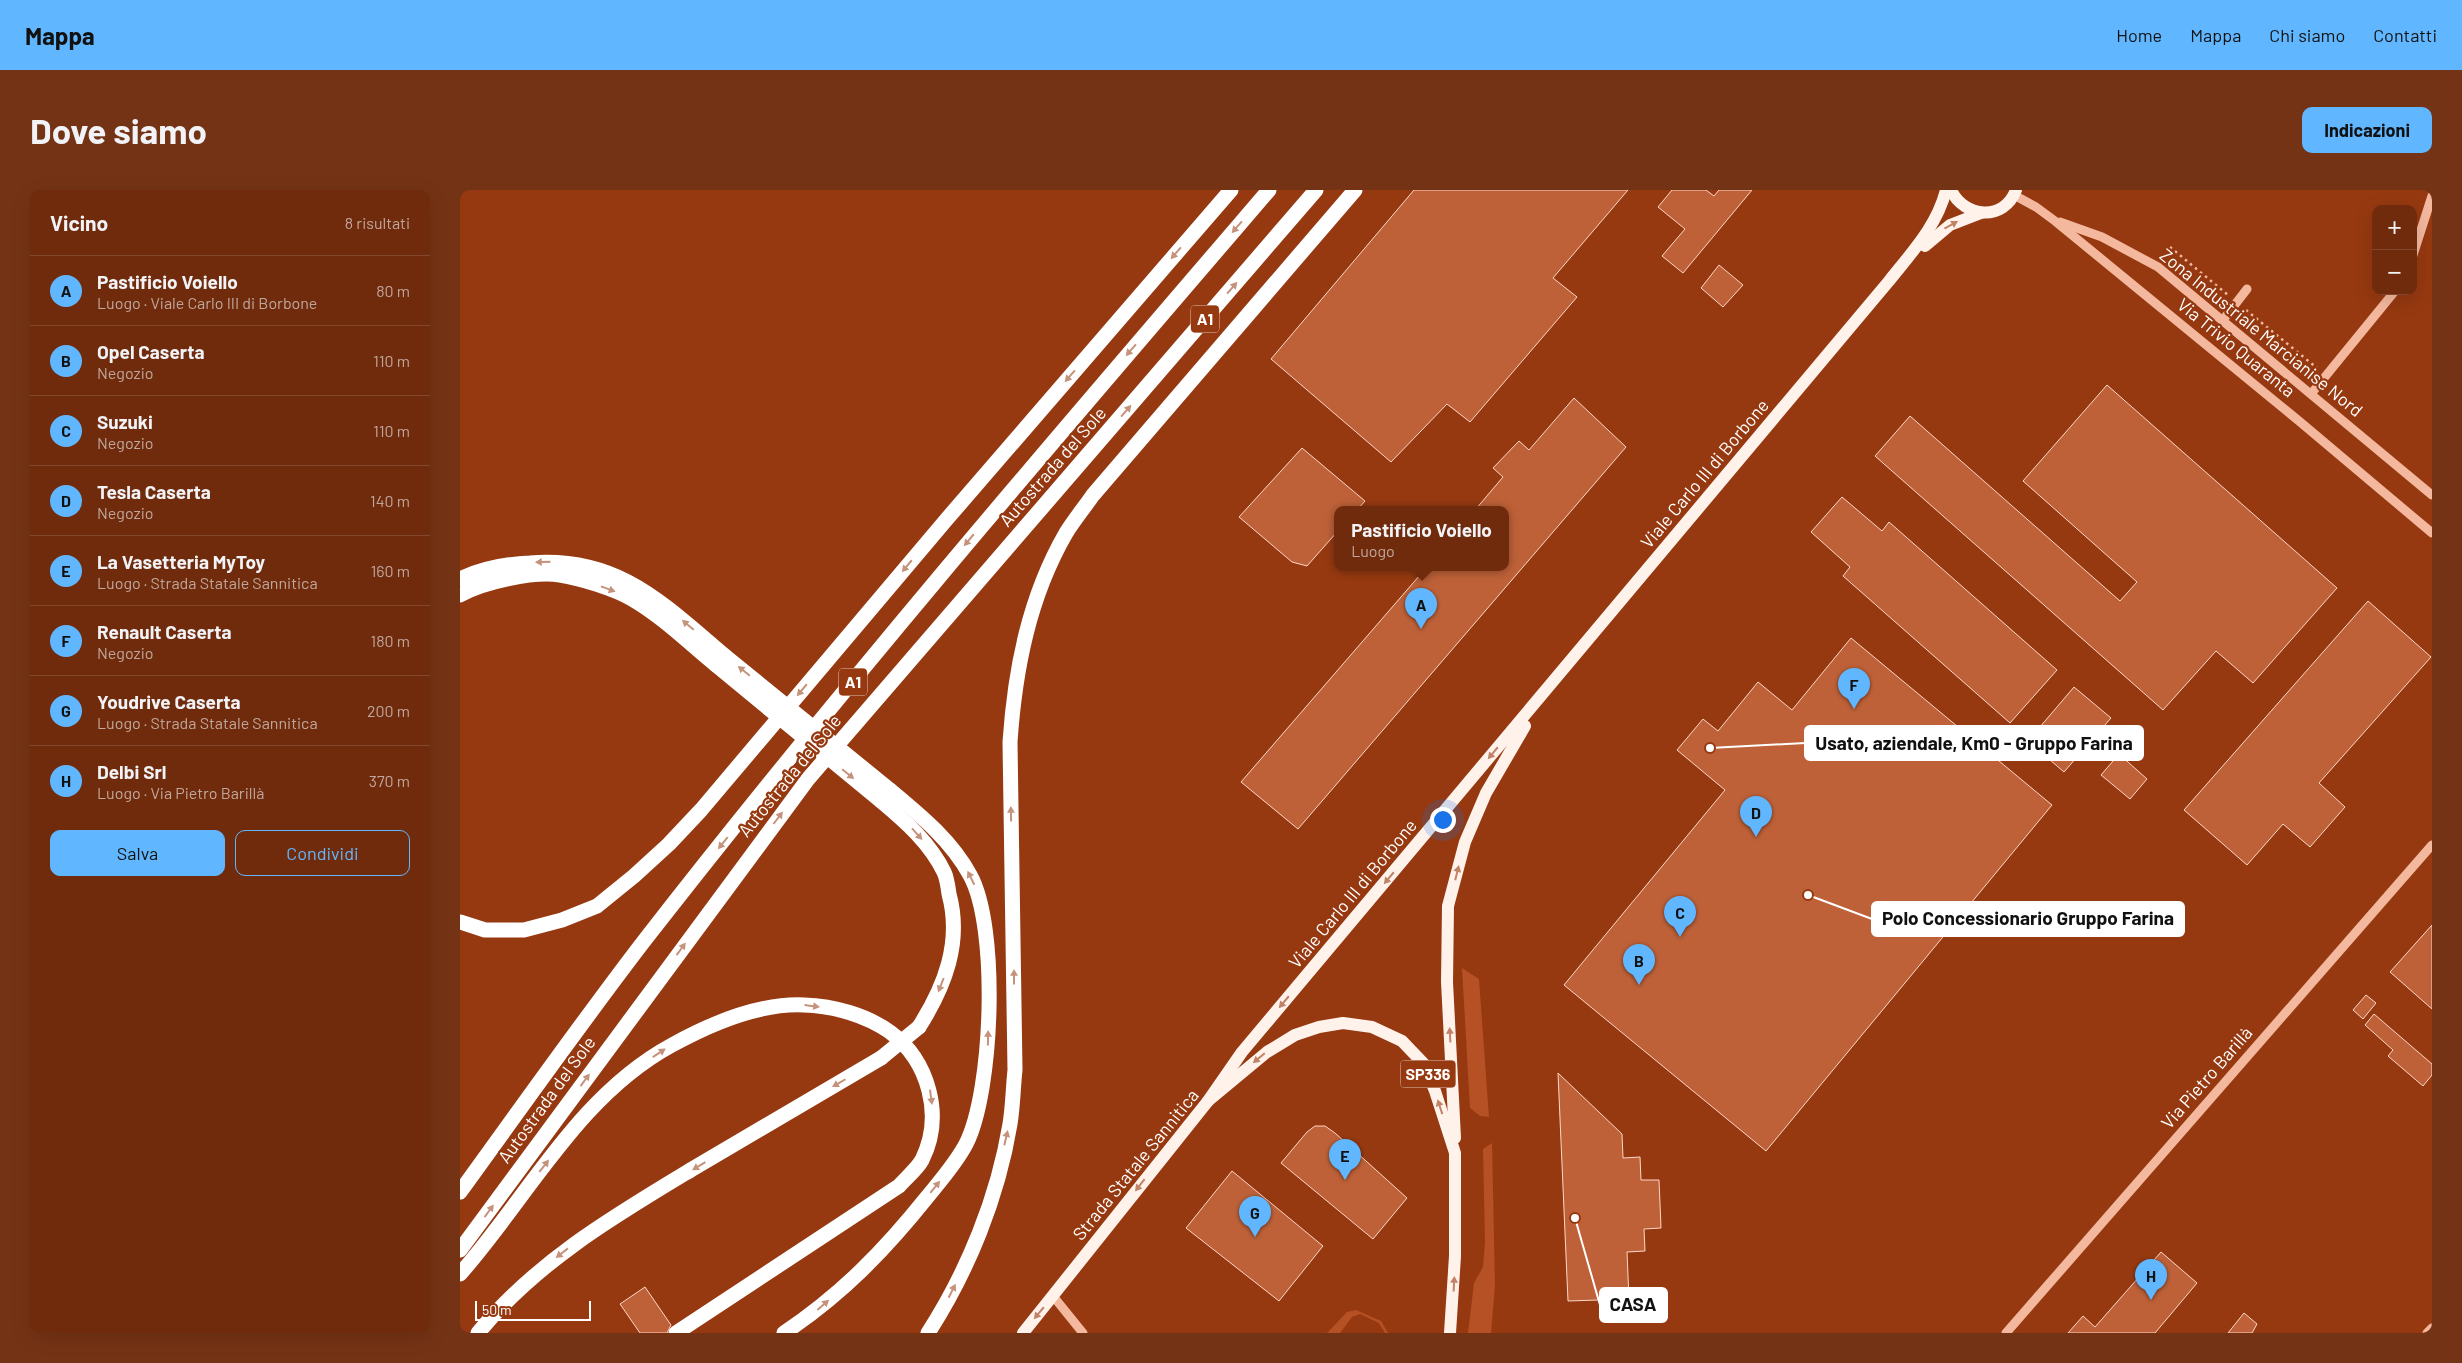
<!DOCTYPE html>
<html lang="it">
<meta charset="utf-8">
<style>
:root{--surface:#702b0c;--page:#753315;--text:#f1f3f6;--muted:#c0a79d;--line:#82472d;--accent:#61b7ff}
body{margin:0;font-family:Barlow,sans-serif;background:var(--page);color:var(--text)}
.controls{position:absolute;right:15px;top:15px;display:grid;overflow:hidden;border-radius:10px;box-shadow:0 5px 20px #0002}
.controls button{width:45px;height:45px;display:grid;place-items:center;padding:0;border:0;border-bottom:1px solid var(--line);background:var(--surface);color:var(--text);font:25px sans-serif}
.scale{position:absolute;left:15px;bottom:12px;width:116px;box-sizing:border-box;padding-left:5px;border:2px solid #fff;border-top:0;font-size:14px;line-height:18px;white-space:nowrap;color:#fff;-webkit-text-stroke:4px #963910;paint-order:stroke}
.you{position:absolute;left:982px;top:629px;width:18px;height:18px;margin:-12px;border:4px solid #fff;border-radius:50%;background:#1a73e8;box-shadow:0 0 0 8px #1a73e833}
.badge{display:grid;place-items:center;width:32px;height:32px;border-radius:50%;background:var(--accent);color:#111;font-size:16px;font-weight:700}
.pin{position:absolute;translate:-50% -41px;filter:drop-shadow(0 1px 2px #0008)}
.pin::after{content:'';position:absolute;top:26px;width:18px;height:15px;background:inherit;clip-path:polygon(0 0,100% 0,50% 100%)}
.popup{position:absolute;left:874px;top:316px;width:175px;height:65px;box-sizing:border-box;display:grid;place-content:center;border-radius:10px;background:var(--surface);filter:drop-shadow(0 1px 4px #0005);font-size:16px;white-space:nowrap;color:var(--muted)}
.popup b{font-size:19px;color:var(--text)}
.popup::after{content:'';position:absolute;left:50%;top:100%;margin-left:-10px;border:10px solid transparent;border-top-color:var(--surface)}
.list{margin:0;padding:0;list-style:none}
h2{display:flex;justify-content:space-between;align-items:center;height:65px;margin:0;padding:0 20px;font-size:21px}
h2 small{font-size:16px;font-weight:400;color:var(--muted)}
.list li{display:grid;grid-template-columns:32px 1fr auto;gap:15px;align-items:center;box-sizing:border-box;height:70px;padding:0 20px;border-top:1px solid var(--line)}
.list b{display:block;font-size:19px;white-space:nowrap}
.list p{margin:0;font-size:16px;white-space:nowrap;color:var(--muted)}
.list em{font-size:16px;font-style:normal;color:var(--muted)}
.actions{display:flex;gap:10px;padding:15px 20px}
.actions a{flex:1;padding:11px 0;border:1px solid var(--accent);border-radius:10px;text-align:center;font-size:18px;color:var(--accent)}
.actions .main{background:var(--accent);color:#111}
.map{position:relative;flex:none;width:1972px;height:1143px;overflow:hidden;border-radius:10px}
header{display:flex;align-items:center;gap:30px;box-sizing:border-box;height:70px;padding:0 25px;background:var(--accent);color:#111}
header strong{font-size:24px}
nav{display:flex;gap:28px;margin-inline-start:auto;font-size:18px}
.intro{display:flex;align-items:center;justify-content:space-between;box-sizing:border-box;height:120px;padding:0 30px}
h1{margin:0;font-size:35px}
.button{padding:12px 22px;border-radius:10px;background:var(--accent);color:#111;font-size:18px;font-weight:700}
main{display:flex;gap:30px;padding:0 30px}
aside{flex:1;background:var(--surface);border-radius:10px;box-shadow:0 5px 20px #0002}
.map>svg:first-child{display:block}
</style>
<header>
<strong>Mappa</strong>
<nav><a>Home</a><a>Mappa</a><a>Chi siamo</a><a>Contatti</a></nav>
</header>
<div class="intro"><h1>Dove siamo</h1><a class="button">Indicazioni</a></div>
<main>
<aside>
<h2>Vicino<small>8 risultati</small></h2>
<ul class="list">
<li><span class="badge">A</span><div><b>Pastificio Voiello</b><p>Luogo · Viale Carlo III di Borbone</p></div><em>80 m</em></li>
<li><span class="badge">B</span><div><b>Opel Caserta</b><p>Negozio</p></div><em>110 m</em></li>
<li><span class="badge">C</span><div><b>Suzuki</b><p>Negozio</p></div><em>110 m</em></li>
<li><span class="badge">D</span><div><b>Tesla Caserta</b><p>Negozio</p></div><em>140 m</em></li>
<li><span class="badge">E</span><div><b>La Vasetteria MyToy</b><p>Luogo · Strada Statale Sannitica</p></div><em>160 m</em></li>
<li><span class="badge">F</span><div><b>Renault Caserta</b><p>Negozio</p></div><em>180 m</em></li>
<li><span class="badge">G</span><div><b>Youdrive Caserta</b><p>Luogo · Strada Statale Sannitica</p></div><em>200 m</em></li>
<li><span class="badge">H</span><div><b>Delbi Srl</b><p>Luogo · Via Pietro Barillà</p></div><em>370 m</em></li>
</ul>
<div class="actions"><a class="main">Salva</a><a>Condividi</a></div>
</aside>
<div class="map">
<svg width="1972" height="1143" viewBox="0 0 1972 1143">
<rect width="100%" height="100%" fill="#963910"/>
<!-- green -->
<g fill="#b65025">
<polygon points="1002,778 1019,789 1029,927 1020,926 1010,918"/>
<polygon points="1032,953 1035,1095 1031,1143 1008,1143 1014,1093 1023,1077 1025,1052 1023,959"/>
<polygon points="896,1120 921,1131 928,1143 925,1143 919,1133 900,1124 892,1127 880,1143 867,1143 887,1122"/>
</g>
<!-- building -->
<g fill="#be6138" stroke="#fed7c7">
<polygon points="954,0 1168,0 1093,88 1117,107 1010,232 987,214 931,272 811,169"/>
<polygon points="1212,0 1246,0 1254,6 1259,0 1292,0 1223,83 1202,66 1225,39 1198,17"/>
<polygon points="1259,75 1283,95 1263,117 1241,98"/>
<polygon points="1647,195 1877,398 1793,493 1756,461 1703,520 1415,266 1450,226 1660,411 1677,392 1563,291"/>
<polygon points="1114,208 1166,257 838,639 781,592 966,378 1045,378 1045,320 1015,320 1043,287 1033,278 1059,251 1069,260"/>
<polygon points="842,258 905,311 897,320 877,320 877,342 847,376 832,372 779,327"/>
<polygon points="1382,307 1422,341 1429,332 1597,480 1550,533 1383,386 1390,377 1351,342"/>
<polygon points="1908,411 1971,467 1859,593 1885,617 1850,657 1823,634 1787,675 1724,620"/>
<polygon points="1391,448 1592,615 1306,961 1104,795 1265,600 1217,560 1243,529 1258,541 1298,492 1332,520"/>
<polygon points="1614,497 1651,528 1604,582 1568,551"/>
<polygon points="1659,564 1687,589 1670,609 1641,585"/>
<polygon points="1972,735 1972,819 1930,782"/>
<polygon points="1906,805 1916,813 1903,829 1893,820"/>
<polygon points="1914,824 1972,874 1972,885 1963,896 1928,866 1933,860 1905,835"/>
<polygon points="1098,883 1162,944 1163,968 1180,967 1181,990 1199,990 1201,1038 1184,1039 1185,1061 1167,1062 1169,1109 1108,1111"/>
<polygon points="855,936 865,936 875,943 947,1008 913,1049 821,973 847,942"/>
<polygon points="772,981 863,1056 819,1111 726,1038"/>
<polygon points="1701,1062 1737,1093 1695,1143 1608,1143 1623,1126 1635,1137"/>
<polygon points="185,1097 211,1135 207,1143 180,1143 160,1114"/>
<polygon points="1784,1123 1797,1134 1792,1143 1768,1143"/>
</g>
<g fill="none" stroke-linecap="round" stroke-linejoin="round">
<!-- path -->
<g stroke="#f4b89f" stroke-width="2.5" stroke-dasharray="2.5 4" stroke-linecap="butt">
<polyline points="1710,57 1768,105"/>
<polyline points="1786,120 1857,178"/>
</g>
<!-- minor -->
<g stroke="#f4b89f" stroke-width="9">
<polyline points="1554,5 1576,17 1595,31 1839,231 1972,343"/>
<polyline points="1600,32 1642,47 1698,77 1972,305"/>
<polyline points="1953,65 1972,6"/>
<polyline points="1763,130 1787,99"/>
<polyline points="1851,204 1935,101"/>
<polyline points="593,1106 623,1143"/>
<polyline points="1546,1143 1972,655"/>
<polyline points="1967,1143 1972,1138"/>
</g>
<!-- major -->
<g stroke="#fff2eb" stroke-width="12">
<path d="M1491,0C1504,28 1544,32 1556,0"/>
<polyline points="1465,56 1490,35 1521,23"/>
<path d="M748,911L782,862L1429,91C1452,62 1477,36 1486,0"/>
<polyline points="995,948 987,792 988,716 1005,652 1026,603 1065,536"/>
<polyline points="563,1143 748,911 807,862 835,845 859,837 883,833 912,837 942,851 964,874 975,901 995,963 995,1066 990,1143"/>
</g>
<!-- highway -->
<g stroke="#fff" stroke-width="15">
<path d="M0,389C23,378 45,374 70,373C158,366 202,413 265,466"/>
<path d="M0,405C23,392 73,381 100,385C120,388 155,399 172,409C203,427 229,453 256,475"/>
<path d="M421,611C445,631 470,653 484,682C487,688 488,697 489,704C502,752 485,796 459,837"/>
<polyline points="0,732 25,740 64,740 102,730 137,716 174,686 209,654 241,620 486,330 771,0"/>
<path d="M0,1002C61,918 121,833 184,751C384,494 597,247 809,0"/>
<polyline points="0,1060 348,589 856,0"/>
<path d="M0,1084C68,1007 118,906 212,855C250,834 300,813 344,815C374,816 406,825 430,842C469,871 484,926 462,970C457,979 446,988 439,996L216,1143"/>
<path d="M18,1143C77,1071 156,1025 234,978C296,941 359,905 421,868"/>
<path d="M324,1143C382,1104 424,1061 468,1006C481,990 496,973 506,954C533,901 539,737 510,685C491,650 460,625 430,600"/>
<path d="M468,1143C508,1081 538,1007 550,934C553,916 553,898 555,880L550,552C555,479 569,407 606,343C614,330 624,318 633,305L895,0"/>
</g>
<!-- highway-bridge -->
<g stroke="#fff" stroke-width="15">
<polyline points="265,466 430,600"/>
<polyline points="256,475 421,611"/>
<polyline points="421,868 459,837"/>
</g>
</g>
<!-- one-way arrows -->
<defs><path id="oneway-solid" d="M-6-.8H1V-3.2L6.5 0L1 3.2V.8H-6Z" transform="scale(1.25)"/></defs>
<g fill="#c08368">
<use href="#oneway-solid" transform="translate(1491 35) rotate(-29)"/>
<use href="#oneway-solid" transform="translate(1033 563) rotate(130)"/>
<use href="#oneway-solid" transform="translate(997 683) rotate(-76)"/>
<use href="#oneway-solid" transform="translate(929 688) rotate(130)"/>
<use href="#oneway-solid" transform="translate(824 812) rotate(130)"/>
<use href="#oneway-solid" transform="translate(990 845) rotate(-93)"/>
<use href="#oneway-solid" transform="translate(799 868) rotate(140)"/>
<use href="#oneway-solid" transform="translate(980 917) rotate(-108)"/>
<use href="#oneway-solid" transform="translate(680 995) rotate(128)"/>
<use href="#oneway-solid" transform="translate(994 1094) rotate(-87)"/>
<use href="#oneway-solid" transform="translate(579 1123) rotate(130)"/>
</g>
<g fill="#c5927c">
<use href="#oneway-solid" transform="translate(777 37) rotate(131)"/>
<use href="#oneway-solid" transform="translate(716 63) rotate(131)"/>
<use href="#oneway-solid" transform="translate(772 98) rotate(-49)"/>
<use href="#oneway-solid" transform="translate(671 160) rotate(131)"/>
<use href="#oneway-solid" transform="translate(610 186) rotate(131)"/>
<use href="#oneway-solid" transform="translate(666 221) rotate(-49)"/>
<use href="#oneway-solid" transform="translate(509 350) rotate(130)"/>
<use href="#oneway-solid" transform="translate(83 372) rotate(179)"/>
<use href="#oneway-solid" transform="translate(447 376) rotate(130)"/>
<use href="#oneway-solid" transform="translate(148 399) rotate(20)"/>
<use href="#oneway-solid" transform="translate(228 435) rotate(-140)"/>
<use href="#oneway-solid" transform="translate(284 481) rotate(-141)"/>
<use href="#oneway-solid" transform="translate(342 500) rotate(130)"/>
<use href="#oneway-solid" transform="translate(388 584) rotate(39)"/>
<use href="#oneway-solid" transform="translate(551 624) rotate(-91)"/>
<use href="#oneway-solid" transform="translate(318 628) rotate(-53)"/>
<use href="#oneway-solid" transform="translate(457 644) rotate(48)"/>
<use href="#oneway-solid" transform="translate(263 653) rotate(129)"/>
<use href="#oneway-solid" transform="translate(511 688) rotate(-116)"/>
<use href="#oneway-solid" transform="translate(221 759) rotate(-54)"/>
<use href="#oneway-solid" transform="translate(554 787) rotate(-90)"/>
<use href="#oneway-solid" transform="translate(481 795) rotate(111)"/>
<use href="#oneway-solid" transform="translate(352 816) rotate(7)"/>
<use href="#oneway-solid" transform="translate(528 848) rotate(-89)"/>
<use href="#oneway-solid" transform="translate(199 863) rotate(-33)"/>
<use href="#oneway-solid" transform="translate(125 890) rotate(-54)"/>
<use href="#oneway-solid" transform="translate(379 893) rotate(150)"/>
<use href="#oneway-solid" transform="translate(471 907) rotate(82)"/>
<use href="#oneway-solid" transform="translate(546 948) rotate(-77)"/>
<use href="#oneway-solid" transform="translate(84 976) rotate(-52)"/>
<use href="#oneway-solid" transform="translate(239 976) rotate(149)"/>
<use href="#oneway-solid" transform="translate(475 997) rotate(-51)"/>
<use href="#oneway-solid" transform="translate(29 1021) rotate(-54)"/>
<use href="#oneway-solid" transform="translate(102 1063) rotate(142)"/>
<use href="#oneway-solid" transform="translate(492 1101) rotate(-63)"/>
<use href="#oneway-solid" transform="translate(363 1115) rotate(-41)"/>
</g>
<g text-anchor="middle" stroke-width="4.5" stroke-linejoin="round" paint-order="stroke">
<!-- shield labels -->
<g fill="#963910" stroke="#e0c4b7" stroke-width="1">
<rect x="731" y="115.5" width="28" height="27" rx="4"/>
<rect x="379" y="478.5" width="28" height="27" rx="4"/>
<rect x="940.5" y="870.5" width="55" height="27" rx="4"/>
</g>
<g font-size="16" font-weight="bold" fill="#fff">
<text x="745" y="135">A1</text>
<text x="393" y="498">A1</text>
<text x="968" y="890">SP336</text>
</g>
<!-- street labels -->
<g font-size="18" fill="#fff" stroke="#963910">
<text transform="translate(1801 143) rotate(39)" y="6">Zona Industriale Marcianise Nord</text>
<text transform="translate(1776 158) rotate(39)" y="6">Via Trivio Quaranta</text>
<text transform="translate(593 277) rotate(-49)" y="6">Autostrada del Sole</text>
<text transform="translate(1245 284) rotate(-50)" y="6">Viale Carlo III di Borbone</text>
<text transform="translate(330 586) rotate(-51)" y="6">Autostrada del Sole</text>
<text transform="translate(893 704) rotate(-50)" y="6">Viale Carlo III di Borbone</text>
<text transform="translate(1747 888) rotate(-49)" y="6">Via Pietro Barillà</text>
<text transform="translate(87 910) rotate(-54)" y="6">Autostrada del Sole</text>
<text transform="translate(676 975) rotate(-51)" y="6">Strada Statale Sannitica</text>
</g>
</g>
<!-- callouts -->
<path fill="none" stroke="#fff" stroke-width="2" d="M1250 558L1345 553M1348 705L1412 729M1115 1028L1140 1115"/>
<g fill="#fff" stroke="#963910" stroke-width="2">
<circle cx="1250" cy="558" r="5"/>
<circle cx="1348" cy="705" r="5"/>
<circle cx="1115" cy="1028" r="5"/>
</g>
<g fill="#fff" stroke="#fff" stroke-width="2">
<rect x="1345" y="536" width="338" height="34" rx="5"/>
<rect x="1412" y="712" width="312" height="34" rx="5"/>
<rect x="1140" y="1098" width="67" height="34" rx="5"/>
</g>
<g font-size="19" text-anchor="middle" font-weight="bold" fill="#111">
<text x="1514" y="560">Usato, aziendale, Km0 - Gruppo Farina</text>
<text x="1568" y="735">Polo Concessionario Gruppo Farina</text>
<text x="1173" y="1121">CASA</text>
</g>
</svg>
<div class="controls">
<button>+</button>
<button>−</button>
</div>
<div class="scale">50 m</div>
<div class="you"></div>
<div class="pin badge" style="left:961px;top:439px">A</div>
<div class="popup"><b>Pastificio Voiello</b>Luogo</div>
<div class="pin badge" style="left:1179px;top:795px">B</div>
<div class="pin badge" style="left:1220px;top:747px">C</div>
<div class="pin badge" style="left:1296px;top:647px">D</div>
<div class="pin badge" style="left:885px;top:990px">E</div>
<div class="pin badge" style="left:1394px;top:519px">F</div>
<div class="pin badge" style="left:795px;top:1047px">G</div>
<div class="pin badge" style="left:1691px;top:1110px">H</div>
</div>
</main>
